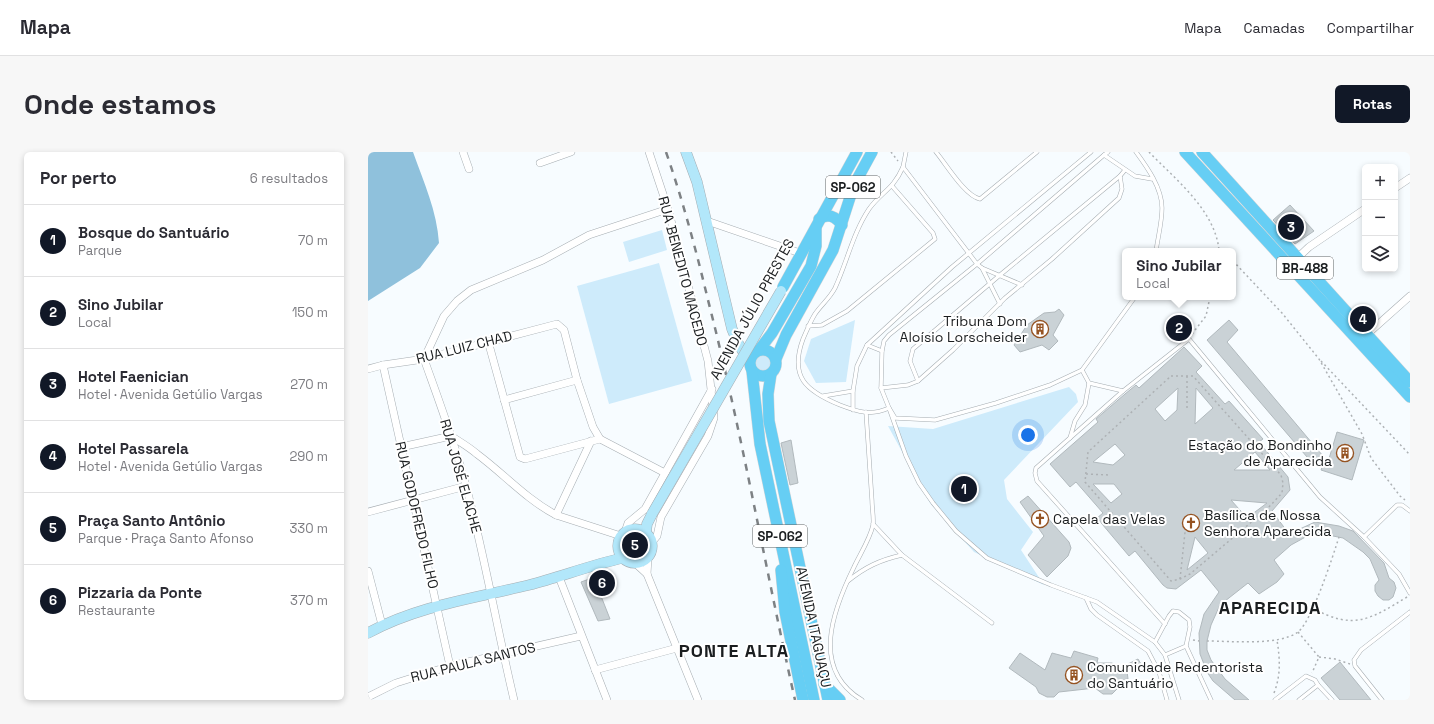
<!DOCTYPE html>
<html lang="pt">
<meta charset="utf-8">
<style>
:root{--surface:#fff;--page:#f7f7f7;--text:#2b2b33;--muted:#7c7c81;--line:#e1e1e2;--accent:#111827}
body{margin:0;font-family:"Space Grotesk",sans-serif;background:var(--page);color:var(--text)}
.controls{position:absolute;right:12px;top:12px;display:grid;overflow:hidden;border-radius:6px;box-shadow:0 2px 6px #0003}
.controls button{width:36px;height:36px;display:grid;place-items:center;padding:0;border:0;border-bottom:1px solid var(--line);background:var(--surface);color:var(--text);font:20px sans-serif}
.you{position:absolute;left:660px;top:283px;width:14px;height:14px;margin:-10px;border:3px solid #fff;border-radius:50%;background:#1a73e8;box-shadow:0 0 0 6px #1a73e833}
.badge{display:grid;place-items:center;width:26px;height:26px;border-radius:50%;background:var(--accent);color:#fff;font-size:13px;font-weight:700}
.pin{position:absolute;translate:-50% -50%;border:2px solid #fff;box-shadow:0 1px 4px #0006}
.popup{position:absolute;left:754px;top:96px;width:114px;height:52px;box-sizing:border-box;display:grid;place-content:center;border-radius:6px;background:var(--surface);filter:drop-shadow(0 1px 3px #0005);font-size:13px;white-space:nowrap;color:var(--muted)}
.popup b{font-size:15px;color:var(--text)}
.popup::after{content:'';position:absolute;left:50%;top:100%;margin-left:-8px;border:8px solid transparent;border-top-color:var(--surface)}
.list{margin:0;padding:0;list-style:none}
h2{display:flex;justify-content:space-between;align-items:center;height:52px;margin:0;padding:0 16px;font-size:17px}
h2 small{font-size:13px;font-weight:400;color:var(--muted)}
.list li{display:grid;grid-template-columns:26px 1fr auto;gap:12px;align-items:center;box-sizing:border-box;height:72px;padding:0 16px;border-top:1px solid var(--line)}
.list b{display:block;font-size:15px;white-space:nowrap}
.list p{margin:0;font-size:13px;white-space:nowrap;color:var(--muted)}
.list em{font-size:13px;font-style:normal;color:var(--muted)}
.icon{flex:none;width:22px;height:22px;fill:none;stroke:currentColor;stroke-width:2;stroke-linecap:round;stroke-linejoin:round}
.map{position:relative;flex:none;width:1042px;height:548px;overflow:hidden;border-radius:6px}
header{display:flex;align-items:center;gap:24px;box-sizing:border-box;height:56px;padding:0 20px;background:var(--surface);border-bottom:1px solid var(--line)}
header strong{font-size:19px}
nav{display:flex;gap:22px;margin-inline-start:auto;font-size:14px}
.intro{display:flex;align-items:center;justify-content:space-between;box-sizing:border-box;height:96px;padding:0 24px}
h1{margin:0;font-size:28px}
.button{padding:10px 18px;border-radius:6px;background:var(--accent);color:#fff;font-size:14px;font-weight:700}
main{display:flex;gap:24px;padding:0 24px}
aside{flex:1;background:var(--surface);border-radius:6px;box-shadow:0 2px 6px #0003}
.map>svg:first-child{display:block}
</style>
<header>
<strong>Mapa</strong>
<nav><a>Mapa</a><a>Camadas</a><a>Compartilhar</a></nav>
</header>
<div class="intro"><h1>Onde estamos</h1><a class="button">Rotas</a></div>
<main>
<aside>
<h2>Por perto<small>6 resultados</small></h2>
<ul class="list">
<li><span class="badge">1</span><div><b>Bosque do Santuário</b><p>Parque</p></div><em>70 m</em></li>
<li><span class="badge">2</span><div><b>Sino Jubilar</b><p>Local</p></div><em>150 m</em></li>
<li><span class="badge">3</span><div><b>Hotel Faenician</b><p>Hotel · Avenida Getúlio Vargas</p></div><em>270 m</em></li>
<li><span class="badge">4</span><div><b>Hotel Passarela</b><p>Hotel · Avenida Getúlio Vargas</p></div><em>290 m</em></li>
<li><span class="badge">5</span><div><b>Praça Santo Antônio</b><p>Parque · Praça Santo Afonso</p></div><em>330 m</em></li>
<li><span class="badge">6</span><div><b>Pizzaria da Ponte</b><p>Restaurante</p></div><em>370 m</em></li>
</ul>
</aside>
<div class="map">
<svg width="1042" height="548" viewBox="0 0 1042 548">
<rect width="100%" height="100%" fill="#f7fcff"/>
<!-- green -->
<g fill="#ceebfb">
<polygon points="294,78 299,98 261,110 255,90"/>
<polygon points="291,111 324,229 241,252 209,134"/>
<polygon points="487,168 478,230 448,231 436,209 443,187"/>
<circle cx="395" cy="211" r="8"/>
<polygon points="701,235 708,242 710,250 636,328 639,347 665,380 653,398 676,433 606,400 562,351 520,274 565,277"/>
<circle cx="267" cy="394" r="8"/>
</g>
<!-- water -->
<path fill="#8fc1dc" d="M0,0H45C56,31 69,59 71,91L52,116L0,149Z"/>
<!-- building -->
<g fill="#cad2d6" stroke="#b1b9bd" fill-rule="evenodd">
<polygon points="922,53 946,79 927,92 905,68"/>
<polygon points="691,157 696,163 685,183 690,189 681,198 674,193 652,200 646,193 659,173 676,161 687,160"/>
<polygon points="861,168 870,178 859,190 955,304 945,312 839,188"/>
<path d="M816,195L834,214L828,220L857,252L861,249L895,287L891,290L920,325L922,338L904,359L921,382L947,370L971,374L985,379L1016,411L1021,426L1026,430L1028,436L1025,445L1021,448H1015L1010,444L1007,439V433L1011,428L1002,407L995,400L975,386L955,382H943L923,393L906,408L916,422L909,430L891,442L880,431L852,453L843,473L839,489V498L843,508L857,527L881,548H867L845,529L839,520L832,502L831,481L836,462L851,440L833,418L808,437L799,436L795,433L767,399L761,404L729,366L735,361L708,330L702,335L682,312L730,270L728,267L757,242L768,233L771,236ZM810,236L809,258L797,269L787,257ZM828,236L845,256L827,272ZM747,292L757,303L745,313L725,310ZM887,300L902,318H866ZM725,332H746L754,342L743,351ZM863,348L899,351L879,366ZM827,385L840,401L819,418Z"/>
<polygon points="969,280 996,288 984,328 953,318 957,307 960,310"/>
<polygon points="423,288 430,331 422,333 413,291"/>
<polygon points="660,344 701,390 703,396 700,404 679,425 660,403 676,384 652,350"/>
<polygon points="238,421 243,435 231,439 242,467 230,469 213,430"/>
<polygon points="706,499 730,506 729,511 744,511 752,516 770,507 773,512 759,519 760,527 754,528 751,535 744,542 735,542 727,536 691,540 686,545 679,545 671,541 668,535 641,516 652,501 677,518 684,501 703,506"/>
<polygon points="972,510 1003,548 972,548 953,526"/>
</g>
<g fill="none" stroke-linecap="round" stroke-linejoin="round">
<!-- lane casing -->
<g stroke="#a6adb2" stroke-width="4.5">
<g id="lane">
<polyline points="538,0 535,15 609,112 614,116 654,133"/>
<path d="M568,0C578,12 597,44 612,47L669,0"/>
<polyline points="740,0 736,3 767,24 784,27"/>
<path d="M768,0C779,15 794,36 794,56C794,70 790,85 788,99"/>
<polyline points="736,3 609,112 521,183 516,189 514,199 513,236 521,256 538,304 551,331 565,351 588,379 619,406 683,433 729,450 787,490 797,503 811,548"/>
<path d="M535,15C525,38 513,40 501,57C485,81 479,110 467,136C462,146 453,153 447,162C442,170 439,178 435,187C421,225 438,239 472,253C490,260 503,264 521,256L527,266L567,268L628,251L682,233L714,218L767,145"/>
<polyline points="614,116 632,152"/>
<polyline points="440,174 454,173 479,159 567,87 565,81 524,34"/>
<polyline points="499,193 514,199"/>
<polyline points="714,218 721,231 755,239"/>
<polyline points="550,229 542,209 545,197 632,123 752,24 757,18"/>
<polyline points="513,236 540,233 550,229 585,198 637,146 684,107 751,46 754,37 752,24"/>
<polyline points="455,244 485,239"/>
<polyline points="485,258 485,239 489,214 499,193 584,115 723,0"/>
<polyline points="702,286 707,269 717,253 721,231"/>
<polyline points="1042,359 1034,353 1029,353 996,385 1031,422 1042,441"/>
<polyline points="505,372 534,403"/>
<path d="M480,429C497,415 512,408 534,403L624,471"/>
<polyline points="718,446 723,457 729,463 780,499 791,520 799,548"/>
<polyline points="797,472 669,329 667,321 668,316 755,239 821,187 952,345 996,385"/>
<polyline points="787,490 801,464 805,459 811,460 821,468 822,475 818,494 843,548"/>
<polyline points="797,503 818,494"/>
<path d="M494,548C442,517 465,458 486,415C492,402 502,387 505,373C506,366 504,356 504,349C502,319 500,290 498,260"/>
<polyline points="907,548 938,524 947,528 950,533 964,548"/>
<polyline points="931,548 950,533"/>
<polyline points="1014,548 987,514 986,508 993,498 1042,460"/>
</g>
</g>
<!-- street casing -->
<g stroke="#a6adb2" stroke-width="8">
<g id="street">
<polyline points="95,0 101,17"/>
<polyline points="281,0 300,57 340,209 346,266 340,284 293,365 289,384 284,390"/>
<polyline points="172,11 203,0"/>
<polyline points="1027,36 1042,26"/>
<polyline points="339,69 432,101"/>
<polyline points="921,114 941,95 997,57"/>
<polyline points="996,185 1042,144"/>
<polyline points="120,189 152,305 157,307 232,287"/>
<polyline points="15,213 82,514"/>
<polyline points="0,217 15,213 56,207 189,172 196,178 209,228 225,275 232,287 297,321"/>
<polyline points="136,248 209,228"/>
<path d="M33,295L83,284C92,290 101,295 109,302C136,322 158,347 188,363L253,384"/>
<polyline points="0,360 98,334"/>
<polyline points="188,363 223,289"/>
<polyline points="257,380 260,371 277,357 344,237"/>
<polyline points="280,406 279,422 330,548"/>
<polyline points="267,411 279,422"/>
<polyline points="0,419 14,473"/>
<polyline points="191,425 239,548"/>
<polyline points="227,518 309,496"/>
<polyline points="0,545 28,531 82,514 213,484"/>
<path d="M146,548C129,477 117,405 98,334C87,291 71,249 56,207L76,164L89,149L103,138L175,108L221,83L300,57"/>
</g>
</g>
<!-- secondary casing -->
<g stroke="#a6adb2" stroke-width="11">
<g id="secondary">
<polyline points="318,0 329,30 364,177 370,191 381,210"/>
<circle cx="267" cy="394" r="17"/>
<polyline points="278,380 279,372 284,362"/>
<path d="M0,481C49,454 107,446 161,433C192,425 223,413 255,406"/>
</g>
</g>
<!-- primary casing -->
<g stroke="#d6d6d7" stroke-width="12">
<g id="primary">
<polyline points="817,0 1042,245"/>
<polyline points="834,0 1042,230"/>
<path d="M451,67C460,61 467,64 474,73"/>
<polyline points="415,135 489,0"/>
<circle cx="395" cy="211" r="13"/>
<polyline points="391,198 404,181 443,114 448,94 448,76"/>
<polyline points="408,207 418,183 465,98 486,33 504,0"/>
<polyline points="384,219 392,292 446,548"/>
<polyline points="403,222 400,242 401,269 460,548"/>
<polyline points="413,418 417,460 435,548"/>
<polyline points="456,532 472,548"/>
</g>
</g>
<!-- path -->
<g stroke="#adb1b4" stroke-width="1.5" stroke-dasharray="2 3" stroke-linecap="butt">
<polyline points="523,0 530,9"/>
<path d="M781,0C807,27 848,59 851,99"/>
<polyline points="865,109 914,161 951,207 994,282 1003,306 1032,344 1037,348"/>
<polyline points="824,182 838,164 842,145"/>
<polyline points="953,209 1042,303"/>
<polygon points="803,224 825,224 913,323 915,331 914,341 900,356 822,422 812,427 803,429 717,330 720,300"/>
<polyline points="819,224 819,256"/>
<polyline points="718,322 742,323"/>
<polyline points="812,427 818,371"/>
<path d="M945,456C985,479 1003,467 1039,445"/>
<polyline points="930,480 951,505 944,521"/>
<polyline points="825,488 831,489"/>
<path d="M839,489C863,489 911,494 930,480C944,469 965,404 971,385"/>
<polyline points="951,505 967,507 982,512"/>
<path d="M906,541C913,523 912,507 909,488"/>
</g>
<!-- lane -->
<use href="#lane" stroke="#fff" stroke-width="3.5"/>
<!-- street -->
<use href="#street" stroke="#fff" stroke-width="7"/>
<!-- secondary -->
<use href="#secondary" stroke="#b2e7fa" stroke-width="10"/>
<!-- primary -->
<use href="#primary" stroke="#66cef4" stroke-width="11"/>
<!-- rail -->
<path stroke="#7d8184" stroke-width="2.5" stroke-dasharray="7 7" stroke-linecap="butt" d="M298,0C315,49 328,98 340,148C374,281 397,415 427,548"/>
<!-- secondary-bridge casing -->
<g stroke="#a6adb2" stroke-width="11" stroke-linecap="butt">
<polyline id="secondary-bridge" points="284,362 413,139"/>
</g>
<!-- secondary-bridge -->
<use href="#secondary-bridge" stroke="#b2e7fa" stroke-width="10"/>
</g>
<!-- icons -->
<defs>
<g id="building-ring" transform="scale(0.9)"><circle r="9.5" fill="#fff" stroke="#955322" stroke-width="1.5"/><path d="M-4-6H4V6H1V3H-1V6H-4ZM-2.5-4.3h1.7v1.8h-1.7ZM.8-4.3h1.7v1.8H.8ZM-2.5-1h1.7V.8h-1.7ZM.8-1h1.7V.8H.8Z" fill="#955322"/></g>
<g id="church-ring" transform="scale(0.9)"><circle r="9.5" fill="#fff" stroke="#955322" stroke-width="1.5"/><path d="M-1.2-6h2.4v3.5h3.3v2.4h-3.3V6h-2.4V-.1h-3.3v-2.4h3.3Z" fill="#955322"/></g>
</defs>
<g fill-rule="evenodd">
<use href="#building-ring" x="672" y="177"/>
<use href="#building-ring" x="977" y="301"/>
<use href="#church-ring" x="672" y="367"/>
<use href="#church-ring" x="823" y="371"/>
<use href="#building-ring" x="706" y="523"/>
</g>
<g text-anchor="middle" stroke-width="4" stroke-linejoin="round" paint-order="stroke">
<!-- shield labels -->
<g fill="#fff" stroke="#5f6263" stroke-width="1">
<rect x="458" y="24" width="54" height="22" rx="3"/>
<rect x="909" y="105" width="56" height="22" rx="3"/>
<rect x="385" y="373" width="54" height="22" rx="3"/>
</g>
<g font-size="13" font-weight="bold" fill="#1b1e20">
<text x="485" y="40">SP-062</text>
<text x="937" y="121">BR-488</text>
<text x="412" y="389">SP-062</text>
</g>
<!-- street labels -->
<g font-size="14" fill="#1b1e20" stroke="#fff">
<text transform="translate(315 119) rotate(75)" y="5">RUA BENEDITO MACEDO</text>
<text transform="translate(384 157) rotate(-61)" y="5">AVENIDA JÚLIO PRESTES</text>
<text transform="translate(96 195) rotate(-14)" y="5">RUA LUIZ CHAD</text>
<text transform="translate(93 324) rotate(74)" y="5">RUA JOSÉ ELACHE</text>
<text transform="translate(49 363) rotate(77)" y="5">RUA GODOFREDO FILHO</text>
<text transform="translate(446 475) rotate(78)" y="5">AVENIDA ITAGUAÇU</text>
<text transform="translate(105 510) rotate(-14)" y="5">RUA PAULA SANTOS</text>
</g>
<!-- poi labels -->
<g font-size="14" fill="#1b1e20" stroke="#fff" text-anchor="start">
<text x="659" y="174" text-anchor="end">Tribuna Dom<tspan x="659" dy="16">Aloísio Lorscheider</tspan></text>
<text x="964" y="298" text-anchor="end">Estação do Bondinho<tspan x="964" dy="16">de Aparecida</tspan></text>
<text x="836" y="368">Basílica de Nossa<tspan x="836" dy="16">Senhora Aparecida</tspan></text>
<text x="685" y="372">Capela das Velas</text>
<text x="719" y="520">Comunidade Redentorista<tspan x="719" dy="16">do Santuário</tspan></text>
</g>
<!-- district labels -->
<g font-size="18" font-weight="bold" letter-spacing="1" fill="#1b1e20" stroke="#fff">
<text x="902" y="462">APARECIDA</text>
<text x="366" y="505">PONTE ALTA</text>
</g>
</g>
</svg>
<div class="controls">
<button>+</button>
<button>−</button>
<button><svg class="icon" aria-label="layers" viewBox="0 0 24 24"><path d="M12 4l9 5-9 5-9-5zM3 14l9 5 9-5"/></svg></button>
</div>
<div class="you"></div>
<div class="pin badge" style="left:596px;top:337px">1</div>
<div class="pin badge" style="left:811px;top:176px">2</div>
<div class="popup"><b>Sino Jubilar</b>Local</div>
<div class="pin badge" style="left:923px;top:75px">3</div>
<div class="pin badge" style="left:995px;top:167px">4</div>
<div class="pin badge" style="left:267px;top:393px">5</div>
<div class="pin badge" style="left:234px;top:431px">6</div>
</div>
</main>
